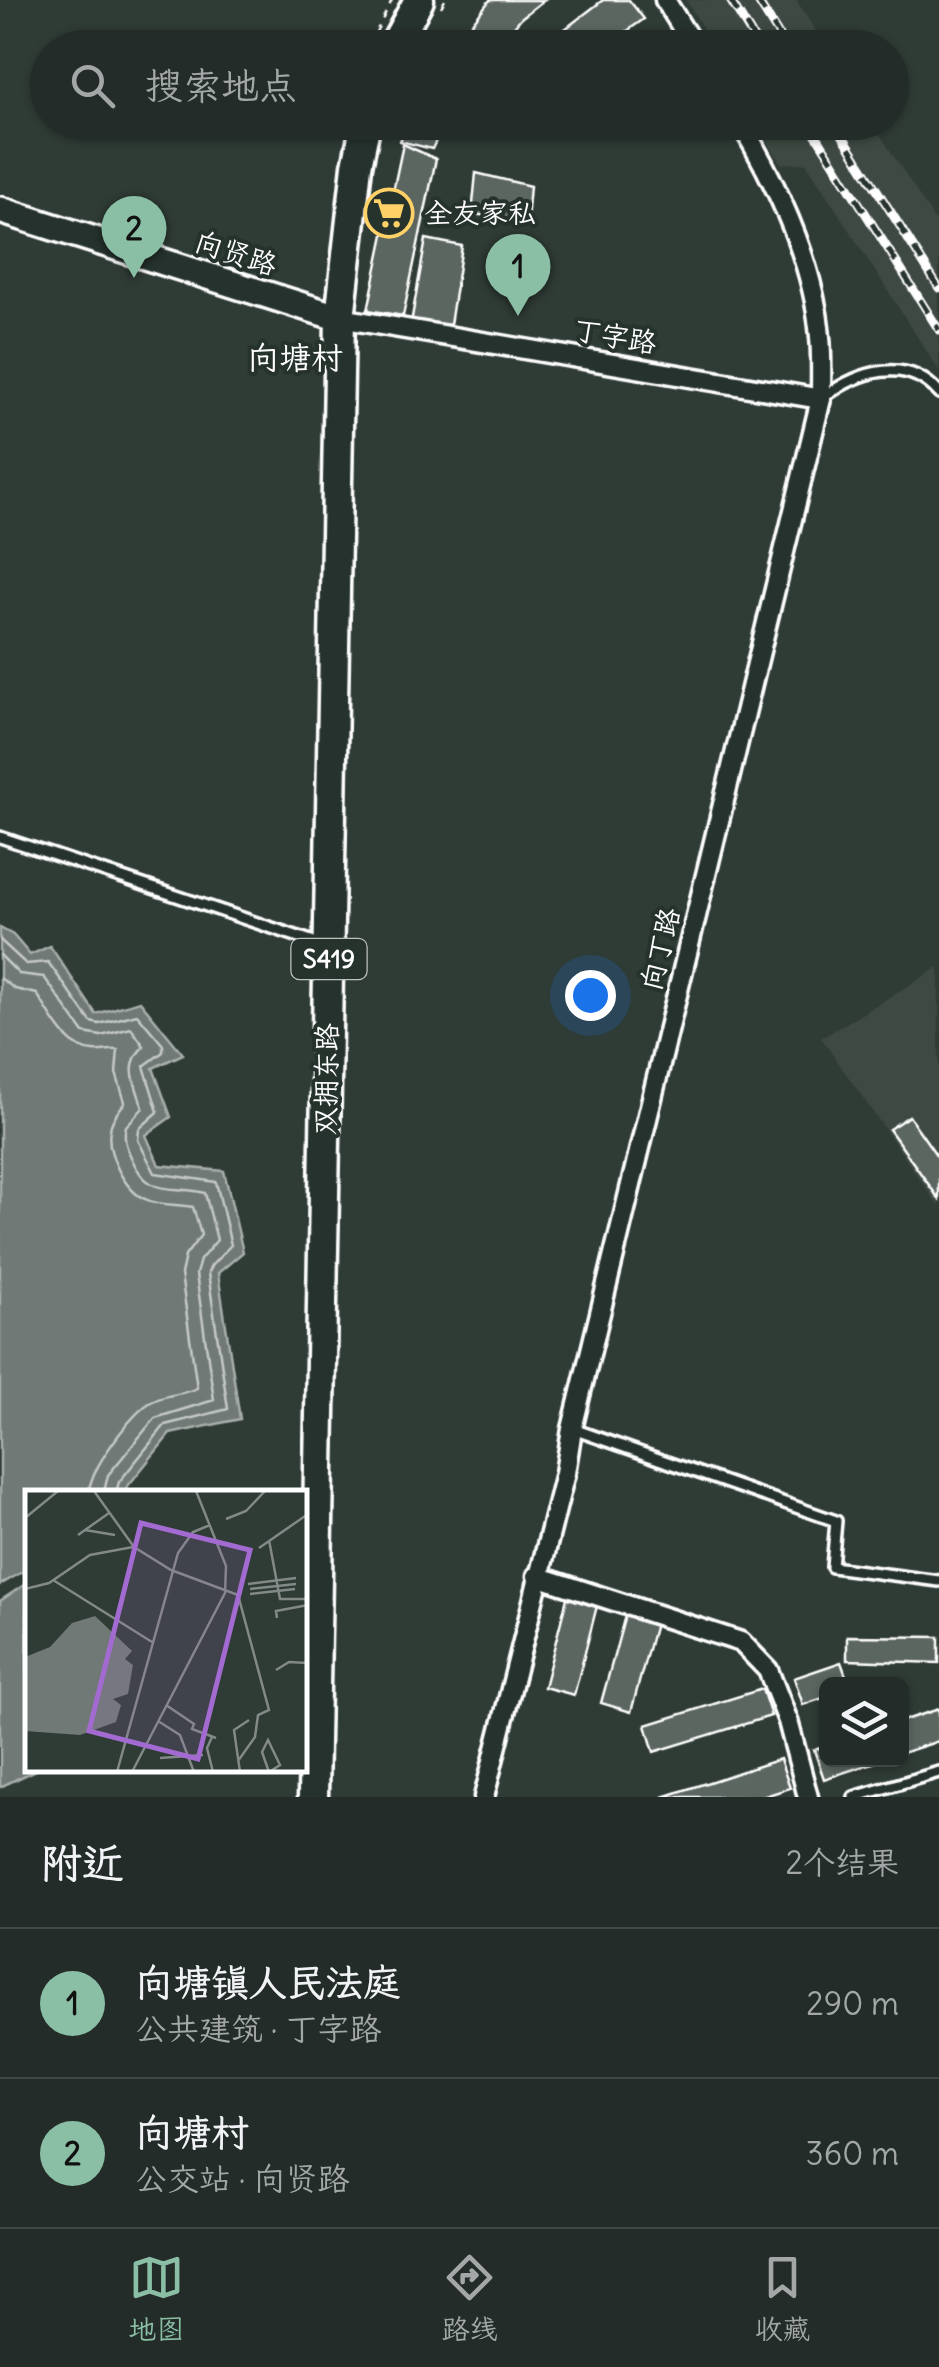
<!DOCTYPE html>
<html lang="zh">
<meta charset="utf-8">
<style>
:root{--surface:#232c28;--page:#2f3834;--text:#f1f3f6;--muted:#a3a7a8;--line:#404845;--accent:#8abfa5}
body{margin:0;font-family:Delius,"LXGW WenKai TC",sans-serif;background:var(--page);color:var(--text)}
.controls{position:absolute;right:30px;bottom:30px;display:grid;overflow:hidden;border-radius:15px;box-shadow:0 2px 8px #0004}
.controls button{width:90px;height:90px;display:grid;place-items:center;padding:0;border:0;border-bottom:2px solid var(--line);background:var(--surface);color:var(--text);font:50px sans-serif}
.you{position:absolute;left:590px;top:995px;width:35px;height:35px;margin:-25px;border:8px solid #fff;border-radius:50%;background:#1a73e8;box-shadow:0 0 0 15px #1a73e833}
.badge{display:grid;place-items:center;width:65px;height:65px;border-radius:50%;background:var(--accent);color:#111;font-size:32px;font-weight:700}
.pin{position:absolute;translate:-50% -82px;filter:drop-shadow(0 2px 5px #0008)}
.pin::after{content:'';position:absolute;top:52px;width:35px;height:30px;background:inherit;clip-path:polygon(0 0,100% 0,50% 100%)}
.list{margin:0;padding:0;list-style:none}
h2{display:flex;justify-content:space-between;align-items:center;height:130px;margin:0;padding:0 40px;font-size:42px}
h2 small{font-size:32px;font-weight:400;color:var(--muted)}
.list li{display:grid;grid-template-columns:65px 1fr auto;gap:30px;align-items:center;box-sizing:border-box;height:150px;padding:0 40px;border-top:2px solid var(--line)}
.list b{display:block;font-size:38px;white-space:nowrap}
.list p{margin:0;font-size:32px;white-space:nowrap;color:var(--muted)}
.list em{font-size:32px;font-style:normal;color:var(--muted)}
.icon{flex:none;width:55px;height:55px;fill:none;stroke:currentColor;stroke-width:2;stroke-linecap:round;stroke-linejoin:round}
.map{position:relative;flex:none;width:939px;height:1797px;overflow:hidden}
.search{position:absolute;background:var(--surface);box-shadow:0 2px 8px #0004;left:30px;right:30px;top:30px;height:110px;display:flex;align-items:center;gap:25px;box-sizing:border-box;padding:0 35px;border-radius:55px;color:var(--muted);font-size:38px}
.sheet{height:430px;background:var(--surface)}
nav{display:flex;justify-content:space-around;align-items:center;box-sizing:border-box;height:140px;border-top:2px solid var(--line);background:var(--surface);font-size:28px;color:var(--muted)}
nav a{display:grid;justify-items:center;gap:5px}
nav .on{color:var(--accent)}
.map>svg:first-child{display:block}
</style>
<div class="map">
<svg width="939" height="1797" viewBox="0 0 939 1797">
<rect width="100%" height="100%" fill="#2f3b35"/>
<filter id="ink" filterUnits="userSpaceOnUse"><feTurbulence type="fractalNoise" baseFrequency=".01" numOctaves="2"/><feDisplacementMap in="SourceGraphic" scale="20" xChannelSelector="R" yChannelSelector="G"/><feConvolveMatrix kernelMatrix="1 2 1 2 8 2 1 2 1" color-interpolation-filters="sRGB"/></filter>
<g filter="url(#ink)">
<!-- built -->
<g fill="#3c4842">
<polygon points="686,0 796,0 826,47 714,47"/>
<polygon points="757,123 873,123 939,227 939,371 806,163 781,164"/>
<polygon points="939,967 939,1207 821,1038"/>
</g>
<!-- water -->
<g fill="#707975" stroke="#a9afac" stroke-width="2.5">
<polygon points="0,928 13,935 30,955 50,946 96,1014 140,1001 183,1054 153,1068 171,1117 146,1135 159,1165 224,1171 243,1252 218,1273 240,1419 170,1434 123,1492 28,1492 27,1569 0,1585"/>
<polygon points="27,1583 28,1770 36,1770 0,1787 0,1601"/>
</g>
<g fill="none" stroke-linecap="round" stroke-linejoin="round">
<!-- shore -->
<g stroke="#c6c9c8" stroke-width="2.5">
<polyline points="0,940 26,964 48,962 91,1022 99,1024 137,1014 163,1045 163,1052 144,1066 158,1112 139,1129 138,1140 155,1173 216,1182 231,1245 211,1266 208,1273 228,1409 165,1425 119,1482 116,1492"/>
<path d="M0,955L19,974L44,977L84,1033L101,1036L131,1028L144,1046C123,1066 136,1084 143,1108L126,1126C123,1138 126,1146 131,1157C149,1199 169,1184 205,1193L217,1240L200,1260L196,1274L214,1400L155,1418L108,1475L104,1492"/>
<path d="M0,978L15,989L37,994C51,1014 65,1049 94,1051C102,1052 110,1049 118,1050L116,1073L125,1102C119,1111 111,1119 110,1130C106,1152 124,1190 145,1199C159,1206 178,1204 193,1207L201,1235L185,1256L181,1274L197,1388C183,1395 165,1394 151,1402C131,1414 90,1469 89,1492"/>
</g>
</g>
<!-- building -->
<g fill="#5b6661" stroke="#fff" stroke-width="2.5">
<polygon points="490,0 544,0 521,18 496,48 452,48"/>
<polygon points="603,0 629,0 644,19 603,48 540,48"/>
<polygon points="409,122 445,122 432,149 400,141"/>
<polygon points="403,144 436,159 403,316 368,310"/>
<polygon points="476,173 530,186 527,221 472,214"/>
<polygon points="426,239 462,246 450,325 411,323"/>
<polygon points="909,1116 939,1159 939,1199 889,1129"/>
<polygon points="568,1594 598,1602 574,1695 544,1687"/>
<polygon points="626,1612 656,1620 631,1712 601,1703"/>
<polygon points="847,1636 939,1637 939,1663 847,1660"/>
<polygon points="841,1662 849,1684 826,1684 826,1697 803,1705 794,1678"/>
<polygon points="762,1689 771,1716 654,1752 646,1725"/>
<polygon points="939,1709 939,1741 902,1753 902,1721"/>
<polygon points="826,1746 826,1760 882,1760 824,1779 814,1750"/>
<polygon points="780,1759 790,1788 762,1797 663,1797"/>
</g>
<g fill="none" stroke-linecap="round" stroke-linejoin="round">
<!-- lane casing -->
<g stroke="#fff" stroke-width="16">
<g id="lane">
<path d="M824,397C858,372 906,355 939,393"/>
<polyline points="0,837 326,946"/>
<polyline points="573,1429 836,1521 832,1567 939,1581"/>
<polyline points="854,1797 939,1772"/>
</g>
</g>
<!-- street casing -->
<g stroke="#fff" stroke-width="25">
<g id="street">
<polyline points="665,0 695,48"/>
<polyline points="340,318 821,399"/>
<polyline points="537,1576 741,1642 768,1670 788,1721 808,1797"/>
<path d="M484,1797L565,1473L572,1429L821,399C821,379 822,358 820,337C814,263 777,185 740,122"/>
</g>
</g>
<!-- secondary casing -->
<g stroke="#fff" stroke-width="32">
<polyline id="secondary" points="0,210 340,318"/>
</g>
<!-- primary casing -->
<g stroke="#fff" stroke-width="35">
<g id="primary">
<polyline points="393,48 419,0"/>
<polyline points="313,1797 340,318 357,166 366,122"/>
</g>
</g>
<!-- path -->
<g stroke="#fff" stroke-width="2.5" stroke-dasharray="8 8" stroke-linecap="butt">
<polyline points="441,7 445,0"/>
<polyline points="368,48 392,0"/>
</g>
<!-- lane -->
<use href="#lane" stroke="#26332d" stroke-width="9"/>
<!-- street -->
<use href="#street" stroke="#26332d" stroke-width="18"/>
<!-- secondary -->
<use href="#secondary" stroke="#26332d" stroke-width="25"/>
<!-- primary -->
<use href="#primary" stroke="#26332d" stroke-width="28"/>
<!-- rail casing -->
<g stroke="#fff" stroke-width="9">
<g id="rail">
<polyline points="730,0 760,48"/>
<polyline points="757,0 787,48"/>
<polyline points="808,122 939,330"/>
<polyline points="834,122 939,288"/>
</g>
</g>
<!-- rail -->
<use href="#rail" stroke="#26332d" stroke-width="5" stroke-dasharray="15" stroke-linecap="butt"/>
</g>
</g>
<!-- icons -->
<defs>
<g id="supermarket-ring" transform="scale(2.5)"><circle r="9.5" fill="#26332d" stroke="#ffd166" stroke-width="1.5"/><path d="M-6-5.5h2.5l.6 2H6L4.5 2H-2.5L-4.4-4H-6ZM-1.5 3.2a1.3 1.3 0 1 0 .1 0ZM3 3.2a1.3 1.3 0 1 0 .1 0Z" fill="#ffd166"/></g>
</defs>
<g fill-rule="evenodd">
<use href="#supermarket-ring" x="389" y="213"/>
</g>
<g text-anchor="middle" stroke-width="8" stroke-linejoin="round" paint-order="stroke">
<!-- shield labels -->
<rect fill="#26332d" stroke="#bec2c0" stroke-width="2.5" x="291.5" y="939" width="75" height="40" rx="8"/>
<g font-size="25" font-weight="bold" fill="#fff">
<text x="329" y="968">S419</text>
</g>
<!-- poi labels -->
<g font-size="28" fill="#fff" stroke="#26332d" text-anchor="start">
<text x="424" y="223">全友家私</text>
</g>
<!-- street labels -->
<g font-size="28" fill="#fff" stroke="#26332d">
<text transform="translate(236 253) rotate(18)" y="10">向贤路</text>
<text transform="translate(615 336) rotate(10)" y="10">丁字路</text>
<text transform="translate(660 949) rotate(-76)" y="10">向丁路</text>
<text transform="translate(326 1079) rotate(-89)" y="10">双拥东路</text>
</g>
<!-- quarter labels -->
<g font-size="32" fill="#fff" stroke="#26332d">
<text x="295" y="369">向塘村</text>
</g>
</g>
<!-- overview -->
<g transform="translate(25 1490)">
<rect width="282" height="282" fill="#2f3b35"/>
<path d="M70,126L107,161L100,169L108,175L103,204L88,209L96,215L91,232L55,245L0,241V167L25,157L47,133Z" fill="#707975"/>
<path fill="none" stroke="#828986" stroke-width="2.5" d="M69,1L109,57L146,80L213,105L244,220L233,225L230,247L213,271M0,28L33,1M201,29L221,21L240,1M60,40L90,45M53,45L84,23M244,50L255,109H283M234,58L283,24M28,90L127,152M223,94L271,88M0,99L24,93L65,65L108,57M225,99L271,94M225,104L270,99M252,128L251,121L283,115M251,180L264,172L283,173M141,215L169,234L167,239L191,248M133,231L155,245L169,282M187,247L182,258L188,282M243,250L255,275L244,282L237,262ZM135,268L178,265M92,282L153,63L168,42L185,35M107,282L200,103L201,76L171,1M215,282L209,240L224,230"/>
<path fill="#a36bd2" fill-opacity="0.15" stroke="#a36bd2" stroke-width="5" d="M116,33L225,60L173,269L64,241Z"/>
<rect width="282" height="282" fill="none" stroke="#fff" stroke-width="5"/>
</g>
</svg>
<div class="controls">
<button><svg class="icon" aria-label="layers" viewBox="0 0 24 24"><path d="M12 4l9 5-9 5-9-5zM3 14l9 5 9-5"/></svg></button>
</div>
<div class="you"></div>
<div class="pin badge" style="left:518px;top:316px">1</div>
<div class="pin badge" style="left:134px;top:278px">2</div>
<div class="search"><svg class="icon" aria-label="search" viewBox="0 0 24 24"><circle cx="10" cy="10" r="6"/><path d="M15 15l6 6"/></svg>搜索地点</div>
</div>
<section class="sheet">
<h2>附近<small>2个结果</small></h2>
<ul class="list">
<li><span class="badge">1</span><div><b>向塘镇人民法庭</b><p>公共建筑 · 丁字路</p></div><em>290 m</em></li>
<li><span class="badge">2</span><div><b>向塘村</b><p>公交站 · 向贤路</p></div><em>360 m</em></li>
</ul>
</section>
<nav>
<a class="on"><svg class="icon" aria-label="map" viewBox="0 0 24 24"><path d="M3 6l6-2 6 2 6-2v14l-6 2-6-2-6 2zM9 4v14M15 6v14"/></svg>地图</a>
<a><svg class="icon" aria-label="directions" viewBox="0 0 24 24"><path d="M12 3l9 9-9 9-9-9zM9 14v-3h6M13 9l2 2-2 2"/></svg>路线</a>
<a><svg class="icon" aria-label="saved" viewBox="0 0 24 24"><path d="M7 4h10v16l-5-4-5 4z"/></svg>收藏</a>
</nav>
